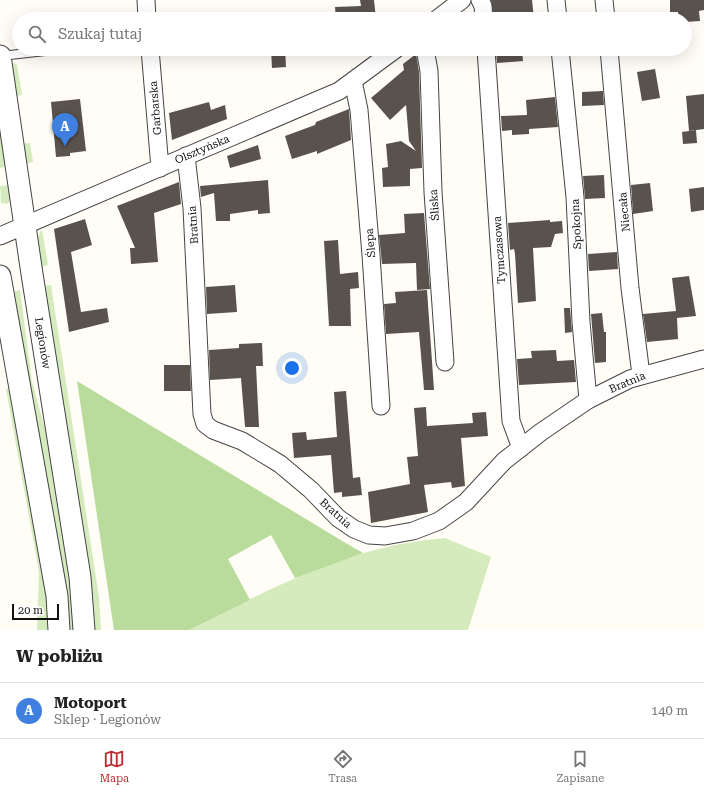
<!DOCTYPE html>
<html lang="pl">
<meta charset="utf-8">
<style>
:root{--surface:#fff;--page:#f6f6f6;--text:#222;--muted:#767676;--line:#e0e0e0;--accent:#c4262e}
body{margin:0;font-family:"Roboto Serif",serif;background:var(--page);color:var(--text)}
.scale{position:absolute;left:12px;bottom:10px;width:47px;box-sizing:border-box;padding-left:4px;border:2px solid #111;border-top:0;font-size:11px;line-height:14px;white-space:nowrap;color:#111;-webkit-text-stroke:3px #fff;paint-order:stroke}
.you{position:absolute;left:292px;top:368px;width:14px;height:14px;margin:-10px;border:3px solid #fff;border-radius:50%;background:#1a73e8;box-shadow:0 0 0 6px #1a73e833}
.badge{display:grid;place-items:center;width:26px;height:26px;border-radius:50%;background:var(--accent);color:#fff;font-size:13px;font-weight:700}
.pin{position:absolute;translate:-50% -33px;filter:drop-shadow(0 1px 2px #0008)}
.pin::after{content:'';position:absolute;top:21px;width:14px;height:12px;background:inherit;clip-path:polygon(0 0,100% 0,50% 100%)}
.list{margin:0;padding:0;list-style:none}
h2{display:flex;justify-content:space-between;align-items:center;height:52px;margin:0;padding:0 16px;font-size:17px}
h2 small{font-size:13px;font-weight:400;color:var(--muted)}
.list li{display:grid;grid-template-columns:26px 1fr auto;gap:12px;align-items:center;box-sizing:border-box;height:56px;padding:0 16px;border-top:1px solid var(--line)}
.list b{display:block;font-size:15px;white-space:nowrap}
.list p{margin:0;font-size:13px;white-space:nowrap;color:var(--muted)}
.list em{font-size:13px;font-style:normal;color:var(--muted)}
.icon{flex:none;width:22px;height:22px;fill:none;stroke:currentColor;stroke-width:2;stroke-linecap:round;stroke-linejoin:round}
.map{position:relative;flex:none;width:704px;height:630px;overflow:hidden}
.search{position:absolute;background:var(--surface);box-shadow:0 4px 16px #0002;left:12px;right:12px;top:12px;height:44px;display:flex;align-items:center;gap:10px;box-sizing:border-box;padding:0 14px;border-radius:22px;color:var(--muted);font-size:15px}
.sheet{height:108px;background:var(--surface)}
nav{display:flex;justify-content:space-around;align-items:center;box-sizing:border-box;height:56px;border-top:1px solid var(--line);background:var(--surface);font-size:11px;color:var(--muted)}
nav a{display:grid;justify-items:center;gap:2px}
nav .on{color:var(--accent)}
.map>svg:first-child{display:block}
</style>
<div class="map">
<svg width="704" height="630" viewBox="0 0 704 630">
<rect width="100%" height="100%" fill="#fffdf5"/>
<!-- green -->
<g fill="#d5ebbd">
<polygon points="14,63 17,65 22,95 15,96 11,69"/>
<polygon points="0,108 9,166 0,168"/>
<polygon points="30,143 33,162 25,164 23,144"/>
<polygon points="11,185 11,200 7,204 1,203 0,186"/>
<polygon points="42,229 48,265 41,267 37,239"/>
<polygon points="51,285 99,597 101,630 94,630 92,595 43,286"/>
<polygon points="20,290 32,382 48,439 71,581 74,630 67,630 9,293"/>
<polygon points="11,388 43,558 51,630 37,630 39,572 6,389"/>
<path d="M445,538L491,557L468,630H189C225,613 259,593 296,578C343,557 393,542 445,538Z"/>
</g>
<!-- forest -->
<polygon fill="#b9dc9c" points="77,381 344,542 363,553 295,578 271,535 228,559 250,600 189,630 114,630"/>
<!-- building -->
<g fill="#5a524d">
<polygon points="360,0 374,0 376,19 336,19 335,7 361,6"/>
<polygon points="491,0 532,0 534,19 494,19"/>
<polygon points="670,0 704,0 704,10 699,11 700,21 685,22 685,19 678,19 678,12 670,12"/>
<polygon points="271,49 285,49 286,67 272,68"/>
<polygon points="496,49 522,49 523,61 497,63"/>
<polygon points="416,54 419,72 422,168 410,169 410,186 383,187 382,168 388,167 386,144 401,141 416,151 409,141 406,105 390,120 371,98 404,70 403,64"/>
<polygon points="655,69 660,98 642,101 637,72"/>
<polygon points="603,91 604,105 582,106 582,92"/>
<polygon points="704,94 704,129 689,131 686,96"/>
<polygon points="555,97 558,127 529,129 529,134 512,135 512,130 502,131 501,116 527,115 526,100"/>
<polygon points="80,99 86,151 70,153 70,156 56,157 51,102"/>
<polygon points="209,102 211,110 225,105 227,119 172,140 169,113"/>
<polygon points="349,109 351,140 317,154 317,151 292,159 285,136 315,125 316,122"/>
<polygon points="696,130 697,143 683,144 682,132"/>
<polygon points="258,145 261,159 230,168 227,156"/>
<polygon points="604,175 605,198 585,199 583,176"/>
<polygon points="268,180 270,213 258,214 258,210 230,214 230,221 216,221 214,193 201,197 200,186"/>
<polygon points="179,182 181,204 154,213 158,262 131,264 130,248 135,248 117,206"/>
<polygon points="650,183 653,211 633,214 631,185"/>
<polygon points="704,187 704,210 691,212 689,189"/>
<polygon points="424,213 430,289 417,290 416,263 382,264 379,235 405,233 404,214"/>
<polygon points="85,219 92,245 71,252 81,312 107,308 109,322 69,332 54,229"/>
<polygon points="550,220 550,222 562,221 563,233 555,234 551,247 533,248 536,301 518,303 515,254 514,249 510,250 508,223"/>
<polygon points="338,240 340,274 358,272 359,288 350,289 351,326 329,326 324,241"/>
<polygon points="617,252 618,269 589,271 588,254"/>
<polygon points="689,276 696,316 677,318 678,339 647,342 643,314 676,311 672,278"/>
<polygon points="235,285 237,312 207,314 206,287"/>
<polygon points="427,290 434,390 424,390 419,332 386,334 384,304 396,303 395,292"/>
<polygon points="564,308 570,308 572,332 565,333"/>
<polygon points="602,313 604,332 606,332 606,362 595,363 591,314"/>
<polygon points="262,343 263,366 256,366 259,427 245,427 241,378 210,380 209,350 239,348 239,344"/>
<polygon points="556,350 557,361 574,360 576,382 519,385 517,359 532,358 531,351"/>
<polygon points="164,365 190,365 191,391 164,391"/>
<polygon points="346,391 353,478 360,477 362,495 342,497 342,492 334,493 331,455 294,458 292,433 306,432 307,440 337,437 334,392"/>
<polygon points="426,407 427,426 473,423 472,413 486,412 488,436 461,438 465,486 452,488 451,482 424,485 428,512 371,523 368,492 410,484 407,457 418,456 414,408"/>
</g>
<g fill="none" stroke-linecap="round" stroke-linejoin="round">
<!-- service casing -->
<g stroke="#444" stroke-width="10">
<polyline id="service" points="1,56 63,49"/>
</g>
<!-- minor casing -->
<g stroke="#444" stroke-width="19">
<g id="minor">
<polyline points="146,0 147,19"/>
<polyline points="480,0 483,6 484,19"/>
<polyline points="556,0 558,19"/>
<polyline points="604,0 606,19"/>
<polyline points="437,19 462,0"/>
<polyline points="150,49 160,168"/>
<polyline points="425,49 429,71 433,192 445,362"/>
<polyline points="486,49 511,421 521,448"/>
<polyline points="560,49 575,197 581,322 588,400"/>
<polyline points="609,49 630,288 641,375"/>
<polyline points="353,81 359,110 371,255 381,406"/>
<polyline points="186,156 192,208 202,414 205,424 213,430 242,441 280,464 311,490 338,518 354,529 369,535 385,536 413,531 439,521 466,502 504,461 541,432 588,400 630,379 704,359"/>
<polyline points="0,236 339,91 396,49"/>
</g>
</g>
<!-- tertiary casing -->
<g stroke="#444" stroke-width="23">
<g id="tertiary">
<polyline points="0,56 32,274 80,577 84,630"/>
<polyline points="0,276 57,596 59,630"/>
</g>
</g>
<!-- service -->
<use href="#service" stroke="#fff" stroke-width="8"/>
<!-- minor -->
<use href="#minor" stroke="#fff" stroke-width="17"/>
<!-- tertiary -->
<use href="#tertiary" stroke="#fff" stroke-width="21"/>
</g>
<g text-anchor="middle" stroke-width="4" stroke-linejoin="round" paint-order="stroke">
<!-- street labels -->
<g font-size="11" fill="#111" stroke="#fff">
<text transform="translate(155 108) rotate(-95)" y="4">Garbarska</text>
<text transform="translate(202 149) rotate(-23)" y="4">Olsztyńska</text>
<text transform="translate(434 205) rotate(-94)" y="4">Śliska</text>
<text transform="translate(624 212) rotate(-95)" y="4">Niecała</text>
<text transform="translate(576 224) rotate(-93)" y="4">Spokojna</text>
<text transform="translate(193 225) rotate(-94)" y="4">Bratnia</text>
<text transform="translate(370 243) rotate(-95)" y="4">Ślepa</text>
<text transform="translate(499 250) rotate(-94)" y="4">Tymczasowa</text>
<text transform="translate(43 343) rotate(81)" y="4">Legionów</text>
<text transform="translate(627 382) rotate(-23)" y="4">Bratnia</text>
<text transform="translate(336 513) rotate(42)" y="4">Bratnia</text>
</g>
</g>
</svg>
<div class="scale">20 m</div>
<div class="you"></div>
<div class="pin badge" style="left:65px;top:146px;background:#3f7fe0">A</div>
<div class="search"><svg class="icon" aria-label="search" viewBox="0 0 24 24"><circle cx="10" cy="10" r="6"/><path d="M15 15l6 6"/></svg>Szukaj tutaj</div>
</div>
<section class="sheet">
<h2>W pobliżu<small></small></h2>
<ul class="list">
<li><span class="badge" style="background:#3f7fe0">A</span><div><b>Motoport</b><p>Sklep · Legionów</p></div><em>140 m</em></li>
</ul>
</section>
<nav>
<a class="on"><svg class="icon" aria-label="map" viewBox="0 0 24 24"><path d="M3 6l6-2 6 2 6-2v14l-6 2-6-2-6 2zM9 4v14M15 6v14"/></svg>Mapa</a>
<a><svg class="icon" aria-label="directions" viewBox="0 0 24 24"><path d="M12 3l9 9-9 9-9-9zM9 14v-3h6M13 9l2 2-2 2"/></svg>Trasa</a>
<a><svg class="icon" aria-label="saved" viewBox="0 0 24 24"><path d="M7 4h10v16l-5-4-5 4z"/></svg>Zapisane</a>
</nav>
